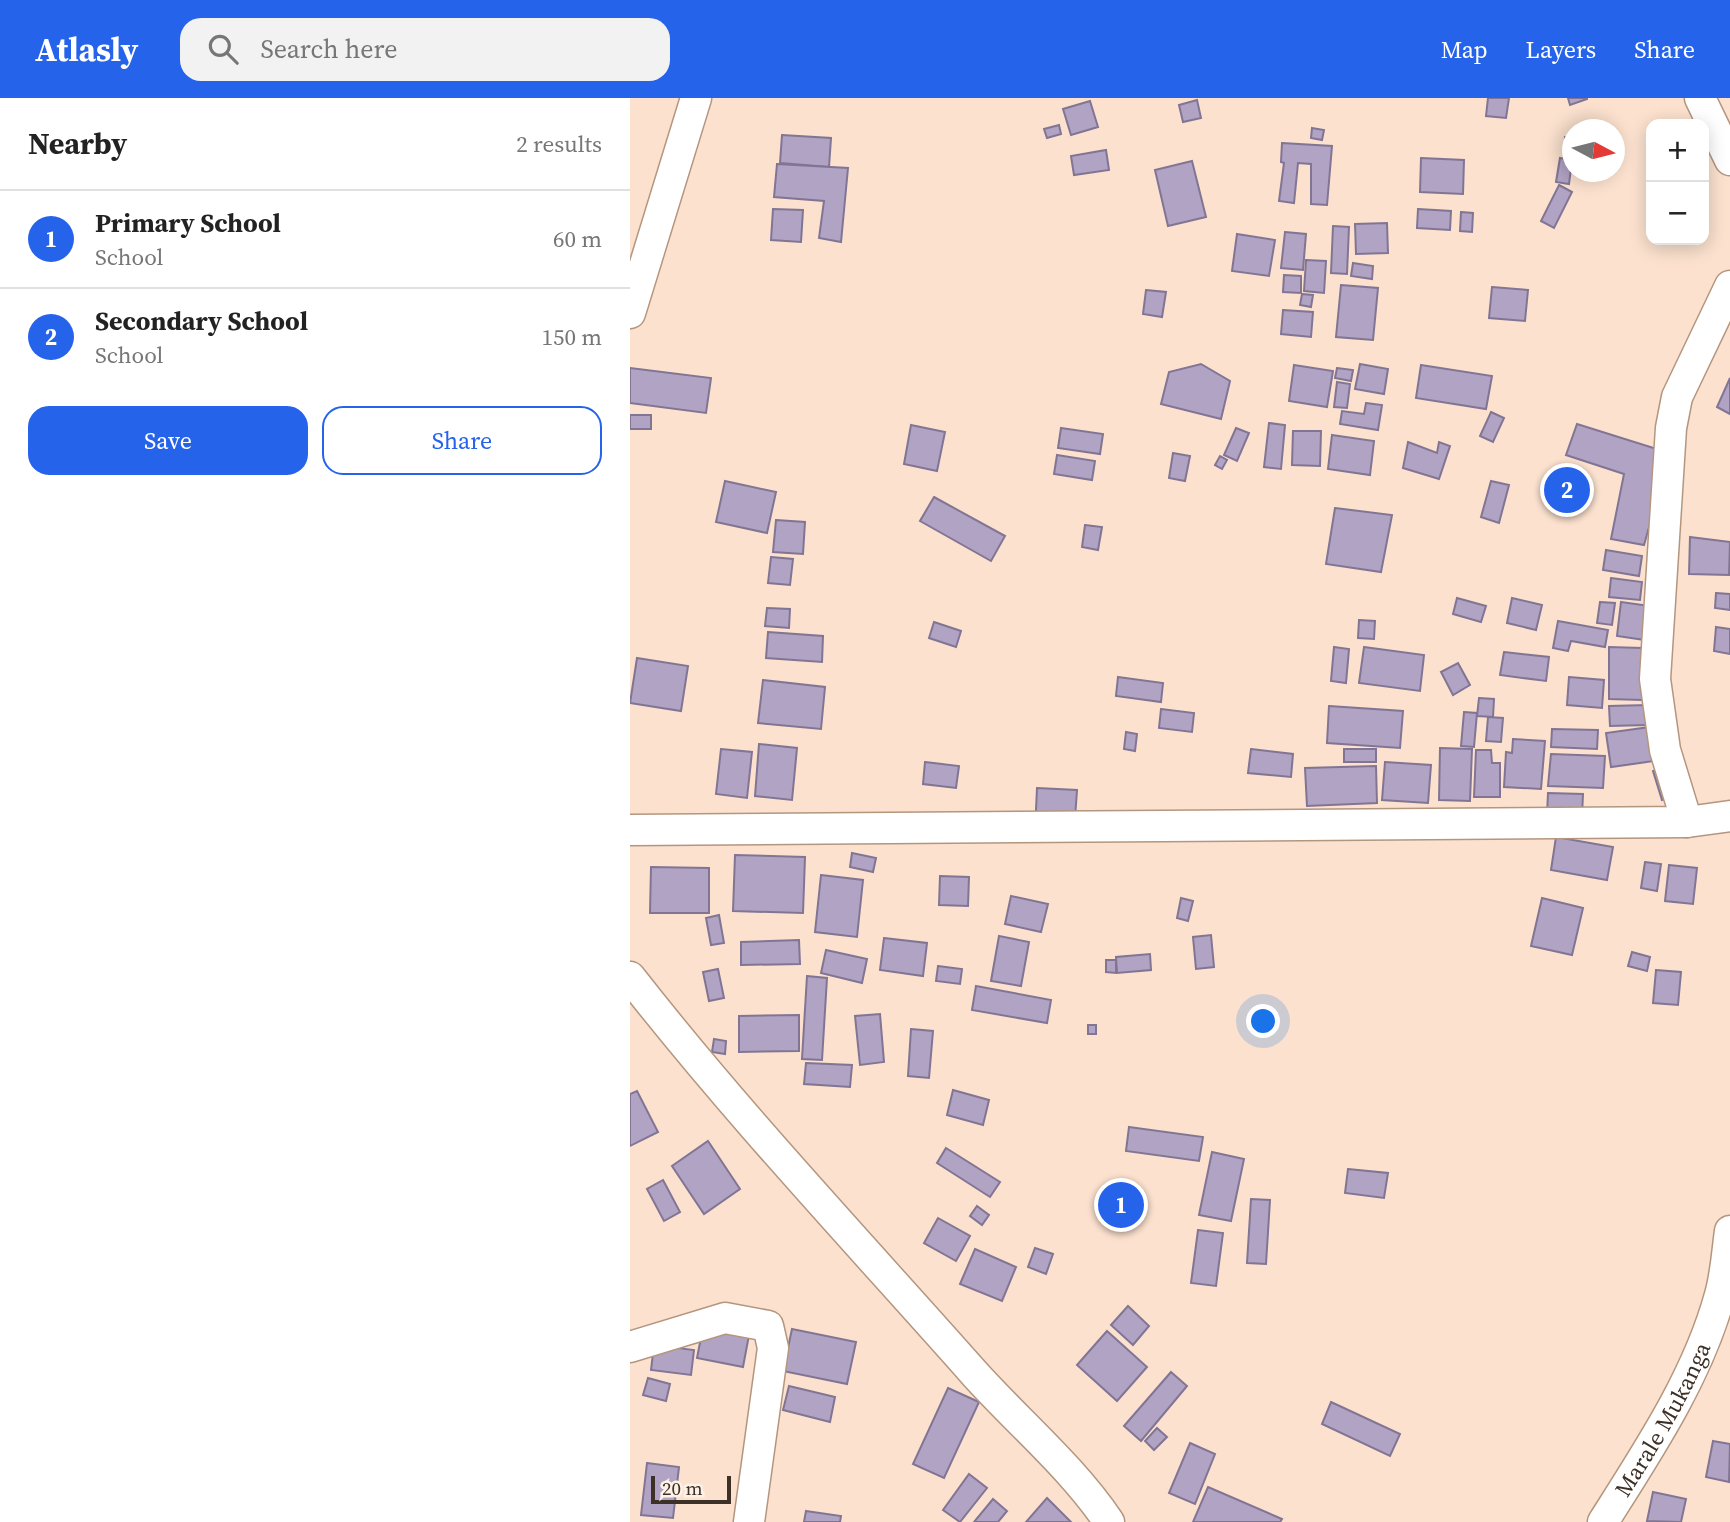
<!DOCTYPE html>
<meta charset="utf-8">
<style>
:root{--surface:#fff;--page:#f2f2f2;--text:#222;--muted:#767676;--line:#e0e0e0;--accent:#2563eb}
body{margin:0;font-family:"Source Serif 4",serif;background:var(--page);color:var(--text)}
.controls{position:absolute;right:21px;top:21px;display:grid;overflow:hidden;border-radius:14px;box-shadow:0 4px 18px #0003}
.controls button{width:63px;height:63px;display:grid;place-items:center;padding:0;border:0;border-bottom:2px solid var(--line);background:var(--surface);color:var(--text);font:35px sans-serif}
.compass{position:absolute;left:932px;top:21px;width:63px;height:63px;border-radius:50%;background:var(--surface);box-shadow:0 4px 18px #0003;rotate:97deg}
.scale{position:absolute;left:21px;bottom:18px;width:80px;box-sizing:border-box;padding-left:7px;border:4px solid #3d3027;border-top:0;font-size:19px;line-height:24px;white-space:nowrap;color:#3d3027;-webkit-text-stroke:5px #fef1e7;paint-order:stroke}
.you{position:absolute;left:634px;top:924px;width:24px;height:24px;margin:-18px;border:5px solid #fff;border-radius:50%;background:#1a73e8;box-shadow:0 0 0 10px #1a73e833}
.badge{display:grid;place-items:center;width:46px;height:46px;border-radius:50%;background:var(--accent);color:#fff;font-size:23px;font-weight:700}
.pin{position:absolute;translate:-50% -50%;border:4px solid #fff;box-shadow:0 2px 7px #0006}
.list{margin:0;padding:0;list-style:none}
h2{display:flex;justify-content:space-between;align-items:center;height:91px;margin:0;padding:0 28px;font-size:30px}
h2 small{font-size:23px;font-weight:400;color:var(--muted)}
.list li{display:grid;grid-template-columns:46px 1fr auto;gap:21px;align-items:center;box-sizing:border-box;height:98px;padding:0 28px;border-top:2px solid var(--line)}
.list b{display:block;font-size:26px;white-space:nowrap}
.list p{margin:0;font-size:23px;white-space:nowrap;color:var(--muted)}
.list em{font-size:23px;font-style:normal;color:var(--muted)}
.actions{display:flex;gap:14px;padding:21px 28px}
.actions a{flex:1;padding:16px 0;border:2px solid var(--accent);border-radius:21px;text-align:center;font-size:24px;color:var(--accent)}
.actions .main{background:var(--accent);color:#fff}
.icon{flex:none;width:38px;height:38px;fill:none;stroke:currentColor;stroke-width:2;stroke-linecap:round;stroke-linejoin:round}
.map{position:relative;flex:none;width:1100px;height:1424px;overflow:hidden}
header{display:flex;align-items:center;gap:42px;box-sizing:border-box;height:98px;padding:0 35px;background:var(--accent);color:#fff}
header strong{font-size:33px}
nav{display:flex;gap:38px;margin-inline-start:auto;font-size:24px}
.search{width:490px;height:63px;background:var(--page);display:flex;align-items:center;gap:18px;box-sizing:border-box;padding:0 24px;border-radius:21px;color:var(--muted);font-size:26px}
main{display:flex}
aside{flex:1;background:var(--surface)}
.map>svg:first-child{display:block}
</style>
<header>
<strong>Atlasly</strong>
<div class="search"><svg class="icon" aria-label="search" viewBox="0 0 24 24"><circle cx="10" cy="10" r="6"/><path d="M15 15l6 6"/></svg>Search here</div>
<nav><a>Map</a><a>Layers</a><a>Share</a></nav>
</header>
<main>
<aside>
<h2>Nearby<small>2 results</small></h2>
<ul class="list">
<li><span class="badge">1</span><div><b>Primary School</b><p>School</p></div><em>60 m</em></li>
<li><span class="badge">2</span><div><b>Secondary School</b><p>School</p></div><em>150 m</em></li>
</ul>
<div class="actions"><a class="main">Save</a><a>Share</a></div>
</aside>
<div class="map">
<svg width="1100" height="1424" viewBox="0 0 1100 1424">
<rect width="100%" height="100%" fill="#fbe1ce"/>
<!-- building -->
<g fill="#b0a3c4" stroke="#827594" stroke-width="2">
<polygon points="858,0 879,0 876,20 856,18"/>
<polygon points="938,0 957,0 957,1 940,7"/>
<polygon points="567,2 571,20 553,24 549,7"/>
<polygon points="460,3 468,29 441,37 433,11"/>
<polygon points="429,27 431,36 417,40 414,31"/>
<polygon points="682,30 694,32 692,42 681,40"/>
<polygon points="152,37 201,40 199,69 150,65"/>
<polygon points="942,38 942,52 938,53 935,39"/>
<polygon points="652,45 702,48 697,107 681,106 681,66 668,65 664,105 649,103 654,65 651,64"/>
<polygon points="476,52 479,72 444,77 441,58"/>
<polygon points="791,60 834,62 833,96 790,94"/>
<polygon points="930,60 942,62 939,86 926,84"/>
<polygon points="562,63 576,119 538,128 525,72"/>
<polygon points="147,66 218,70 211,144 189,140 194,103 144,99"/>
<polygon points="929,87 942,94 924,130 911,123"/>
<polygon points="143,111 173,112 171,144 141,142"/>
<polygon points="788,111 821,113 820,132 787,130"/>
<polygon points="831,114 843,115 842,134 830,133"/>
<polygon points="757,125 758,155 726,156 725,126"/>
<polygon points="703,128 719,129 717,176 701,175"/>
<polygon points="655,134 676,136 673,172 651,170"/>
<polygon points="607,136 645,142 639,178 602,173"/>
<polygon points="676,162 696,163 694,195 674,193"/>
<polygon points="723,165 743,168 742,181 721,178"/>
<polygon points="654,177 671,178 671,195 653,194"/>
<polygon points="711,187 748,190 743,242 706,239"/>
<polygon points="862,189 898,192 895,223 859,220"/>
<polygon points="516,192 536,194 532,219 513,216"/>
<polygon points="672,196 683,197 681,209 670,207"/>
<polygon points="653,212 683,214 681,239 651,236"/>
<polygon points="571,266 600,283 591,321 531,306 539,274"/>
<polygon points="730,266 758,271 754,296 725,291"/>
<polygon points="664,267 703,273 697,309 659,303"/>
<polygon points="791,267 862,278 856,311 786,300"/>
<polygon points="0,270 81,280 76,315 0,305"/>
<polygon points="707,270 723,272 721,283 705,280"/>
<polygon points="1100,280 1100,316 1087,309"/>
<polygon points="707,284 720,286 717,310 704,309"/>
<polygon points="736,305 752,307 748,332 710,326 712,313 734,316"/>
<polygon points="861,314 874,320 863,344 850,338"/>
<rect x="0" y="317" width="21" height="14"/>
<polygon points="639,325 655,327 651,371 634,369"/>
<polygon points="947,326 1030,352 1033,379 1014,447 981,441 994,376 936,357"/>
<polygon points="281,327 315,334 307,373 274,366"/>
<polygon points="431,330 473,336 470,356 428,350"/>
<polygon points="606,330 619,335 607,363 594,357"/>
<polygon points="663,333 691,333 690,368 662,367"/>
<polygon points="702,337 744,343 740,377 698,371"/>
<polygon points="778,344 807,355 809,344 820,348 809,381 773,370"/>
<polygon points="543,355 560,358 555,383 539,380"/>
<polygon points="427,357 465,363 462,382 424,376"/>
<polygon points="590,358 597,362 592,371 585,367"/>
<polygon points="95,383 146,394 137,435 86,424"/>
<polygon points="861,383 879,387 869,425 851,419"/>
<polygon points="304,399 375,438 361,463 290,423"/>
<polygon points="705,410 762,417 751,474 696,466"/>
<polygon points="146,422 175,424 173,456 143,454"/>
<polygon points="455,427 472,429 468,452 452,449"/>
<polygon points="1060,439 1100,444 1099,477 1059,476"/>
<polygon points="976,452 1012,458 1009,478 973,472"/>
<polygon points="141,459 163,461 160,487 138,485"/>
<polygon points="981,480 1012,484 1010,502 979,499"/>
<polygon points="1086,495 1100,496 1100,512 1085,510"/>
<polygon points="827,500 856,508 851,524 823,516"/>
<polygon points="882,500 912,507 906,532 877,525"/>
<polygon points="970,504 985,505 982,527 967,525"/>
<polygon points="991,504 1020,508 1015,542 987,538"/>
<polygon points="137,510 160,511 159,530 135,528"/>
<polygon points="729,522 745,523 744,541 728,540"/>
<polygon points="928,523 978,532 975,549 941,543 938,553 923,550"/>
<polygon points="304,524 331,533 326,549 299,540"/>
<polygon points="1086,529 1100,531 1100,556 1084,553"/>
<polygon points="138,534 193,538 192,564 136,560"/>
<polygon points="704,549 719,551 716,585 701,583"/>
<polygon points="734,549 794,557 790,593 729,585"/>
<polygon points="979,549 1012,550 1012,602 979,601"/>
<polygon points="874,554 919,559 916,583 870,577"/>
<polygon points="7,560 58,568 51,613 0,605"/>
<polygon points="828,565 840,587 823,597 811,574"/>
<polygon points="488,579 533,585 531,604 486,598"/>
<polygon points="939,579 974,582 972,610 937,607"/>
<polygon points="133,582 195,589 191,631 128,625"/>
<polygon points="849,600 864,601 863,619 847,618"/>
<polygon points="1018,607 1018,627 980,628 979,608"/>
<polygon points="699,608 773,613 770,650 697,645"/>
<polygon points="531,611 564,615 562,634 529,630"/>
<polygon points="834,614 847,615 844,649 831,648"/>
<polygon points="858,619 873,620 871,644 856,643"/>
<polygon points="1020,629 1024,663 981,669 976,635"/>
<polygon points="922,631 968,632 967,651 921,649"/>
<polygon points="496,634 507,636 505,653 494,651"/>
<polygon points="883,641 915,643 911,691 874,689 876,654 882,655"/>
<polygon points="129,646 167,650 162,702 125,698"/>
<polygon points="810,650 842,651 840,703 809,702"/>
<polygon points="91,651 122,654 117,700 86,696"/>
<polygon points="621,651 663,656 661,679 618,675"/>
<rect x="714" y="651" width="32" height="13"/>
<polygon points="846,652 861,652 862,665 870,665 870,699 844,699"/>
<polygon points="921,656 975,658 973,690 918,688"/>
<polygon points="295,664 329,668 326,690 293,686"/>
<polygon points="755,664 801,667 798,705 752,702"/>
<polygon points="746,668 747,705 677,708 675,670"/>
<polygon points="1034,669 1042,699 1032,702 1023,673"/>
<polygon points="407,690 447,692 444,735 405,733"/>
<polygon points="918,695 953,696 952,718 917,717"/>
<polygon points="926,739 983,749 977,782 921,772"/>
<polygon points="222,755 246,760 243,774 220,769"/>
<polygon points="105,757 175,759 173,815 103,813"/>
<polygon points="1015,764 1031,766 1027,793 1011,790"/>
<polygon points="1039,767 1067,770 1063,806 1035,803"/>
<polygon points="21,769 79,770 79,815 20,815"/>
<polygon points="191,777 233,782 227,839 185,834"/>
<polygon points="310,778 339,779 338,808 309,807"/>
<polygon points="381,798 418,806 411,834 375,826"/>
<polygon points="551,800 563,803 558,823 547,820"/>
<polygon points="912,800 953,810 942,857 901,848"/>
<polygon points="89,817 94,845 81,847 76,820"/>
<polygon points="581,837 584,869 566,871 563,839"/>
<polygon points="369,838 399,844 391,888 361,883"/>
<polygon points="254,840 297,845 293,878 250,872"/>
<polygon points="169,842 170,866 111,867 111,844"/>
<polygon points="196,852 237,861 232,885 191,875"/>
<polygon points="1002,854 1020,859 1017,873 998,868"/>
<polygon points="520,856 521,872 487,875 486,859"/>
<polygon points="476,862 486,862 486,875 476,874"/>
<polygon points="308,868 332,871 330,886 306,883"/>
<polygon points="88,871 94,900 79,903 73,874"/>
<polygon points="1026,872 1051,874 1048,907 1023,905"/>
<polygon points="177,878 197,880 192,962 172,961"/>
<polygon points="346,888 421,902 417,925 342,912"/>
<polygon points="250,916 254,964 230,967 225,918"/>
<polygon points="169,917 169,953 109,954 109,918"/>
<rect x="458" y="927" width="8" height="9"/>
<polygon points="281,931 303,933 299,980 278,978"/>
<polygon points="84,941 96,943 95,956 82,954"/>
<polygon points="176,965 222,967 220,989 174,986"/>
<polygon points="323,992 359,1002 353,1027 317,1017"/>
<polygon points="7,993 28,1034 0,1048 0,996"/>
<polygon points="499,1029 573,1039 569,1063 496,1053"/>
<polygon points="78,1043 110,1091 74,1116 42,1068"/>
<polygon points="316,1050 370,1084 360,1099 307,1065"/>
<polygon points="582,1054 614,1061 601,1123 569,1117"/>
<polygon points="718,1071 758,1075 754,1100 715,1095"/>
<polygon points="33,1082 50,1114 34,1123 17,1091"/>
<polygon points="621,1101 640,1102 636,1166 617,1165"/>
<polygon points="347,1108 359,1117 352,1127 340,1118"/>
<polygon points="308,1120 340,1138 326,1163 294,1145"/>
<polygon points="568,1132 593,1135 586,1188 561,1185"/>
<polygon points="405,1150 423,1156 416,1176 398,1169"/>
<polygon points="345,1151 386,1169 372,1203 330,1186"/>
<polygon points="498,1208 519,1228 503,1247 481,1227"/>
<polygon points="73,1229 119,1237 113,1269 67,1260"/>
<polygon points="162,1231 226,1244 217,1286 153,1273"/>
<polygon points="477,1233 517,1269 487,1303 447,1267"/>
<polygon points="24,1247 64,1252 61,1277 21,1272"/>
<polygon points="541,1274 557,1288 511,1343 494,1328"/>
<polygon points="18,1280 40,1286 36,1303 13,1297"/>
<polygon points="159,1288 205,1299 200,1324 153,1312"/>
<polygon points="318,1290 349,1304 314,1380 283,1366"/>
<polygon points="701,1304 770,1336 760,1358 692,1326"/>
<polygon points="527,1330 537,1339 524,1352 515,1343"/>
<polygon points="1083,1343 1100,1346 1099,1384 1076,1379"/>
<polygon points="560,1345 585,1356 565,1406 539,1395"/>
<polygon points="17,1365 49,1369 43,1420 11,1417"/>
<polygon points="339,1376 357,1390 330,1424 313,1412"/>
<polygon points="578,1389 652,1421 650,1424 563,1424"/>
<polygon points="1023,1394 1056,1401 1051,1424 1017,1423"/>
<polygon points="417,1400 441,1424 396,1424"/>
<polygon points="363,1401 377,1413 368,1424 344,1424"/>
<polygon points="176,1413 211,1418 210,1424 174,1424"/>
</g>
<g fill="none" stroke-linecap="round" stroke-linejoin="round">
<!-- minor casing -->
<g stroke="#b4967f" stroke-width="33">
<g id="minor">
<polyline points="1070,0 1100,62"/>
<polyline points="0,215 66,0"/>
<polyline points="1057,724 1035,652 1025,581 1041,330 1047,299 1100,188"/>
<polyline points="0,732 1057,724 1100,718"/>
<path d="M0,879C108,1017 228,1144 344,1275C388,1324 442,1369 479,1424"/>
<polyline points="0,1249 95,1220 138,1228 143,1250 119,1424"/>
<path id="s1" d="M973,1424C1018,1353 1068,1278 1090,1197C1096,1176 1097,1154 1100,1133"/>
</g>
</g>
<!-- minor -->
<use href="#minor" stroke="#fff" stroke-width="30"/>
</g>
<g text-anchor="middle" stroke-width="5" stroke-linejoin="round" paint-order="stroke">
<!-- street labels -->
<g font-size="23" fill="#3d3027" stroke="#fef1e7">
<text dy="8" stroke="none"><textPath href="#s1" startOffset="119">Marale Mukanga</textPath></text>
</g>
</g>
</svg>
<div class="controls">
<button>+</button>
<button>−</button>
</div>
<svg class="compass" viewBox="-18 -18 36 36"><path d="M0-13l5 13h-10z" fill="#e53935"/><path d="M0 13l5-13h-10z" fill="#767676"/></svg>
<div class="scale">20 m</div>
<div class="you"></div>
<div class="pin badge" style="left:491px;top:1107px">1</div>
<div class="pin badge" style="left:937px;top:392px">2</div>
</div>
</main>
